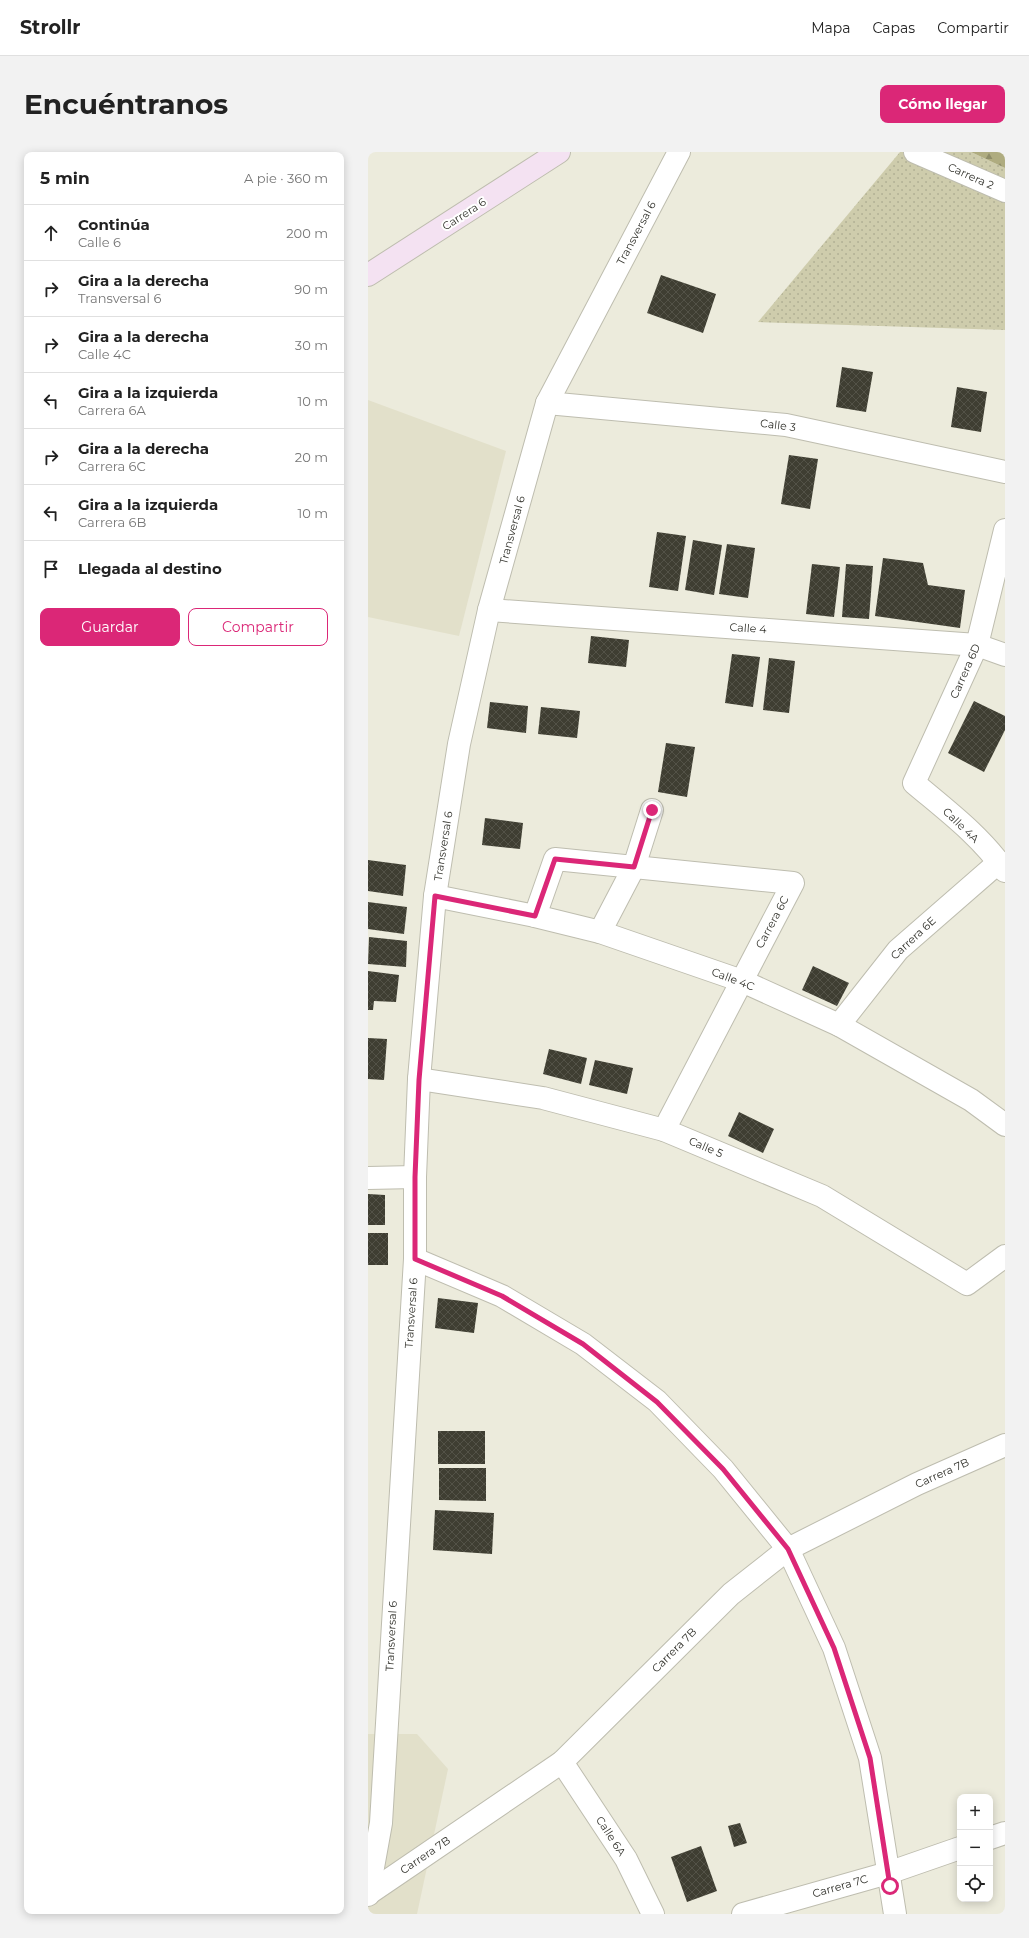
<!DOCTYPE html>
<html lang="es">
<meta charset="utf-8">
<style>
:root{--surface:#fff;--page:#f2f2f2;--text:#222;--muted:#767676;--line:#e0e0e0;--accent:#db2777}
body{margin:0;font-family:Montserrat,sans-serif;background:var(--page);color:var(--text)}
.controls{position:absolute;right:12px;bottom:12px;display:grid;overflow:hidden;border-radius:8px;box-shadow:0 2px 10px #0003}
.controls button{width:36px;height:36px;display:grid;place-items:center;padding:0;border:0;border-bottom:1px solid var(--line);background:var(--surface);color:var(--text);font:20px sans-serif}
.stop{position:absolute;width:12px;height:12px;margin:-9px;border:3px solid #db2777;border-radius:50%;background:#fff}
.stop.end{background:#db2777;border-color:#fff;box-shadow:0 1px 4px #0008}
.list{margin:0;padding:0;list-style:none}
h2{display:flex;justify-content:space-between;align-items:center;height:52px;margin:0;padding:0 16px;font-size:17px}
h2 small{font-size:13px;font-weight:400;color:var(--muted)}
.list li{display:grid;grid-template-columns:26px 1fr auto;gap:12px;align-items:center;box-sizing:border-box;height:56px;padding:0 16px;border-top:1px solid var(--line)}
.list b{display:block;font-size:15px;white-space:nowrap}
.list p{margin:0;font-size:13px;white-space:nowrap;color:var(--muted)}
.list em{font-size:13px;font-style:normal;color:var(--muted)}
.actions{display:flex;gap:8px;padding:12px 16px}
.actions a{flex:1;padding:9px 0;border:1px solid var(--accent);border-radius:8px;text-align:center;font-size:14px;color:var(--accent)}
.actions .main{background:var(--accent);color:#fff}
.icon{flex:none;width:22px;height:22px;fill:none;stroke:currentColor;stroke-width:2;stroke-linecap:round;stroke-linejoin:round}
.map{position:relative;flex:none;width:637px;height:1762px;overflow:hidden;border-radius:8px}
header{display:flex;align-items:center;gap:24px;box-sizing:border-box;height:56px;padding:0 20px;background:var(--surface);border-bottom:1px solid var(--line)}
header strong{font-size:19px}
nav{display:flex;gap:22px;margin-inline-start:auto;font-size:14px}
.intro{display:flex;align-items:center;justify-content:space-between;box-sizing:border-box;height:96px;padding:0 24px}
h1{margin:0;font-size:28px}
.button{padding:10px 18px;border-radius:8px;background:var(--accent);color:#fff;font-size:14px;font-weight:700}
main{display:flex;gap:24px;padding:0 24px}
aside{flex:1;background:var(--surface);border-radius:8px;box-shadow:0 2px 10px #0003}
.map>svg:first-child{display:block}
</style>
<header>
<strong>Strollr</strong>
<nav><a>Mapa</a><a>Capas</a><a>Compartir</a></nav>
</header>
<div class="intro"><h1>Encuéntranos</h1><a class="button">Cómo llegar</a></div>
<main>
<aside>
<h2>5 min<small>A pie · 360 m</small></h2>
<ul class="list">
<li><svg class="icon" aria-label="ahead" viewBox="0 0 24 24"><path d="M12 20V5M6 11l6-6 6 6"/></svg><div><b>Continúa</b><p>Calle 6</p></div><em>200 m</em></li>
<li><svg class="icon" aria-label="right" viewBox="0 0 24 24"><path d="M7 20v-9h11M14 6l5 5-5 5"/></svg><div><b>Gira a la derecha</b><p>Transversal 6</p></div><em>90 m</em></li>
<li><svg class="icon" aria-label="right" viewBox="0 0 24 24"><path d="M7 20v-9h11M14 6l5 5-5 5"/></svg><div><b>Gira a la derecha</b><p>Calle 4C</p></div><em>30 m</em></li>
<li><svg class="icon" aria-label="left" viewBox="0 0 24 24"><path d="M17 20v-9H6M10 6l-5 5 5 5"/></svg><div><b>Gira a la izquierda</b><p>Carrera 6A</p></div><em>10 m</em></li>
<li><svg class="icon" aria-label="right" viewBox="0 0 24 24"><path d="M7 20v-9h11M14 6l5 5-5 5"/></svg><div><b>Gira a la derecha</b><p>Carrera 6C</p></div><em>20 m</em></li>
<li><svg class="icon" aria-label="left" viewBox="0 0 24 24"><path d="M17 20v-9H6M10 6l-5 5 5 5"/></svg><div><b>Gira a la izquierda</b><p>Carrera 6B</p></div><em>10 m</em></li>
<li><svg class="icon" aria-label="arrive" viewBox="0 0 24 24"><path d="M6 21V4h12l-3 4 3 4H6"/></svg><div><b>Llegada al destino</b></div></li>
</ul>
<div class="actions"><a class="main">Guardar</a><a>Compartir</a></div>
</aside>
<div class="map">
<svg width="637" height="1762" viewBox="0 0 637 1762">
<defs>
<pattern id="grass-dots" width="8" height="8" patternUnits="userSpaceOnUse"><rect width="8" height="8" fill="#ceccac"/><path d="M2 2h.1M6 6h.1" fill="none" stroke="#b1b094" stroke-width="1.8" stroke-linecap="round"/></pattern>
<pattern id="forest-firs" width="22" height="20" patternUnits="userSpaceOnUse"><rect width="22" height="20" fill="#afac80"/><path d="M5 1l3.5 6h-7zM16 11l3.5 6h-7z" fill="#8f8d69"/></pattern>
<pattern id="building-cross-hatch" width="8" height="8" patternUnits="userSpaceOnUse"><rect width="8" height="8" fill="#3f3e32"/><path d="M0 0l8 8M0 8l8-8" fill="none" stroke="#535247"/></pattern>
</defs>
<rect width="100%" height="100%" fill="#ecebdc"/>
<!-- built -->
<g fill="#e2e0ca">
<polygon points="0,248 138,299 91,484 0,465"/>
<polygon points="0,1582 49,1582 80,1617 49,1762 0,1762"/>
</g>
<!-- grass -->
<polygon fill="url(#grass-dots)" points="532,0 603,0 637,16 637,178 390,170"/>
<!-- forest -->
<polygon fill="url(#forest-firs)" points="603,0 637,0 637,16"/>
<!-- building -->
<g fill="url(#building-cross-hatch)">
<polygon points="293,123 348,142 335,181 279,161"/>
<polygon points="474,215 505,220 498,260 468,255"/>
<polygon points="589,235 619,240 613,280 583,275"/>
<polygon points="421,303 450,307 442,357 413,352"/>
<polygon points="289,380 318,384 310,439 281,435"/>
<polygon points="325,388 354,393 346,443 317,438"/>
<polygon points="359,392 387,396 380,446 351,442"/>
<polygon points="515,406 555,411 560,433 597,438 592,476 507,464"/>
<polygon points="444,412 472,415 466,465 438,462"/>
<polygon points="478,412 505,414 501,467 474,465"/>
<polygon points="223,484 261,488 258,515 220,511"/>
<polygon points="364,502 392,505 385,555 357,551"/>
<polygon points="401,506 427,509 421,561 395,558"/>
<polygon points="606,549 637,564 637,578 616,620 580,601"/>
<polygon points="122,550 160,554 158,581 119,576"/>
<polygon points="173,555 212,559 209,586 170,582"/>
<polygon points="298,591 327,595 319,645 290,640"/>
<polygon points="117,666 155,671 152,697 114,693"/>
<polygon points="0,708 38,713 35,744 0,739"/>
<polygon points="0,750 39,755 36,782 0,777"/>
<polygon points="1,785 39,789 38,815 0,812"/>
<polygon points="445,814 481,831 469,854 434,838"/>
<polygon points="0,819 31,823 28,850 6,849 5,858 0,858"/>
<polygon points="0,886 19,887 16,928 0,927"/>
<polygon points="181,897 219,906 213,932 175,922"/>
<polygon points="227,908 265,916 259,942 221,933"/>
<polygon points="371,960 406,977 395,1001 360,984"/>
<polygon points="0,1042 17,1043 17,1073 0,1073"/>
<rect x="0" y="1081" width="20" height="32"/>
<polygon points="70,1146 110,1151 106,1181 67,1176"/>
<rect x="70" y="1279" width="47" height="33"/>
<polygon points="71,1316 118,1316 118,1349 71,1348"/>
<polygon points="67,1358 126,1361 124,1402 65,1398"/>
<polygon points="372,1671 379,1691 366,1695 360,1674"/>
<polygon points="333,1694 349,1739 319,1750 303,1705"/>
</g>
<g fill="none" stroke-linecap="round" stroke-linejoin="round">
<!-- minor casing -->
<g stroke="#bebdaf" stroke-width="24">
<g id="minor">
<polyline points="547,0 637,39"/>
<polyline points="179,251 418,273 637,320"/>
<path d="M637,378L609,493L546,631C578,658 613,684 637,719"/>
<polyline points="121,458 609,493 637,503"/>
<polyline points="67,744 167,764 232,780 374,829 471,873 603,948 637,973"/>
<polyline points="167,764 187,707 425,731 296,978"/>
<polyline points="232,780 266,715 284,658"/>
<polyline points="471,873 530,798 631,710"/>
<polyline points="51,927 175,946 296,978 454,1044 599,1132 637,1104"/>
<polyline points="0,1026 47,1025"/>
<polyline points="47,1107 134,1144 215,1192 289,1249 355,1317 420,1397 466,1496 502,1606 527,1762"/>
<polyline points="194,1610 258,1707 285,1762"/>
<polyline points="622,1686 637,1681"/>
<polyline points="0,1742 194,1610 363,1442 420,1397 549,1332 637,1293"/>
<polyline points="375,1762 520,1721 592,1696"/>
</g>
</g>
<!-- tertiary casing -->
<g stroke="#bebdaf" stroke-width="24">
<polyline id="tertiary" points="0,1743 13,1671 47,1107 47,1025 51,927 67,744 91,592 121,458 179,251 311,0"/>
</g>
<!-- secondary casing -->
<g stroke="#bebdaf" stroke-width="24">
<polyline id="secondary" points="0,123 191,0"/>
</g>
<!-- minor -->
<use href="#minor" stroke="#fff" stroke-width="22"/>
<!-- tertiary -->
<use href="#tertiary" stroke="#fff" stroke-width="22"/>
<!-- secondary -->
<use href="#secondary" stroke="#f4e2f2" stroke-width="22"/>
</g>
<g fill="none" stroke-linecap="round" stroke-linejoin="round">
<!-- route -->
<polyline stroke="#db2777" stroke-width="5" points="284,658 266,715 187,707 167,764 67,744 51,928 47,1025 47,1107 134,1144 215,1192 289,1250 355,1317 420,1397 466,1496 502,1606 522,1734"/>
</g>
<g text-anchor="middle" stroke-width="4" stroke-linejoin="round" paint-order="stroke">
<!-- street labels -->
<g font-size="11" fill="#32322c" stroke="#fff">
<text transform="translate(603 24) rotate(24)" y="4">Carrera 2</text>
<text transform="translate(96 62) rotate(-33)" y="4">Carrera 6</text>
<text transform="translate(268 81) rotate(-62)" y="4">Transversal 6</text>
<text transform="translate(410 273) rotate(7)" y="4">Calle 3</text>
<text transform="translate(144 378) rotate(-75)" y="4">Transversal 6</text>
<text transform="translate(380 476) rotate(4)" y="4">Calle 4</text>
<text transform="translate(597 519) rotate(-66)" y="4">Carrera 6D</text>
<text transform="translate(593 673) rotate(44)" y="4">Calle 4A</text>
<text transform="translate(75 694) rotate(-81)" y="4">Transversal 6</text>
<text transform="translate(404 770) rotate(-62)" y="4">Carrera 6C</text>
<text transform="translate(545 786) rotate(-43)" y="4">Carrera 6E</text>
<text transform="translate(365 827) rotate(21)" y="4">Calle 4C</text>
<text transform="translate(338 995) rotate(23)" y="4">Calle 5</text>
<text transform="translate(43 1161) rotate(-86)" y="4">Transversal 6</text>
<text transform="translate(574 1321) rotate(-24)" y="4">Carrera 7B</text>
<text transform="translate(23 1484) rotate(-87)" y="4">Transversal 6</text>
<text transform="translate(306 1498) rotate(-45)" y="4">Carrera 7B</text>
<text transform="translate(243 1684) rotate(57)" y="4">Calle 6A</text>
<text transform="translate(57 1703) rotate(-34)" y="4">Carrera 7B</text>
<text transform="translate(472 1734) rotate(-16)" y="4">Carrera 7C</text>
</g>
</g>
</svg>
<div class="controls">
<button>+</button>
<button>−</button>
<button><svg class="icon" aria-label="locate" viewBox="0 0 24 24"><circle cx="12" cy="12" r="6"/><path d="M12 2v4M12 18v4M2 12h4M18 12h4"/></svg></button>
</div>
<div class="stop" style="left:522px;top:1734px"></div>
<div class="stop end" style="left:284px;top:658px"></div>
</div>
</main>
